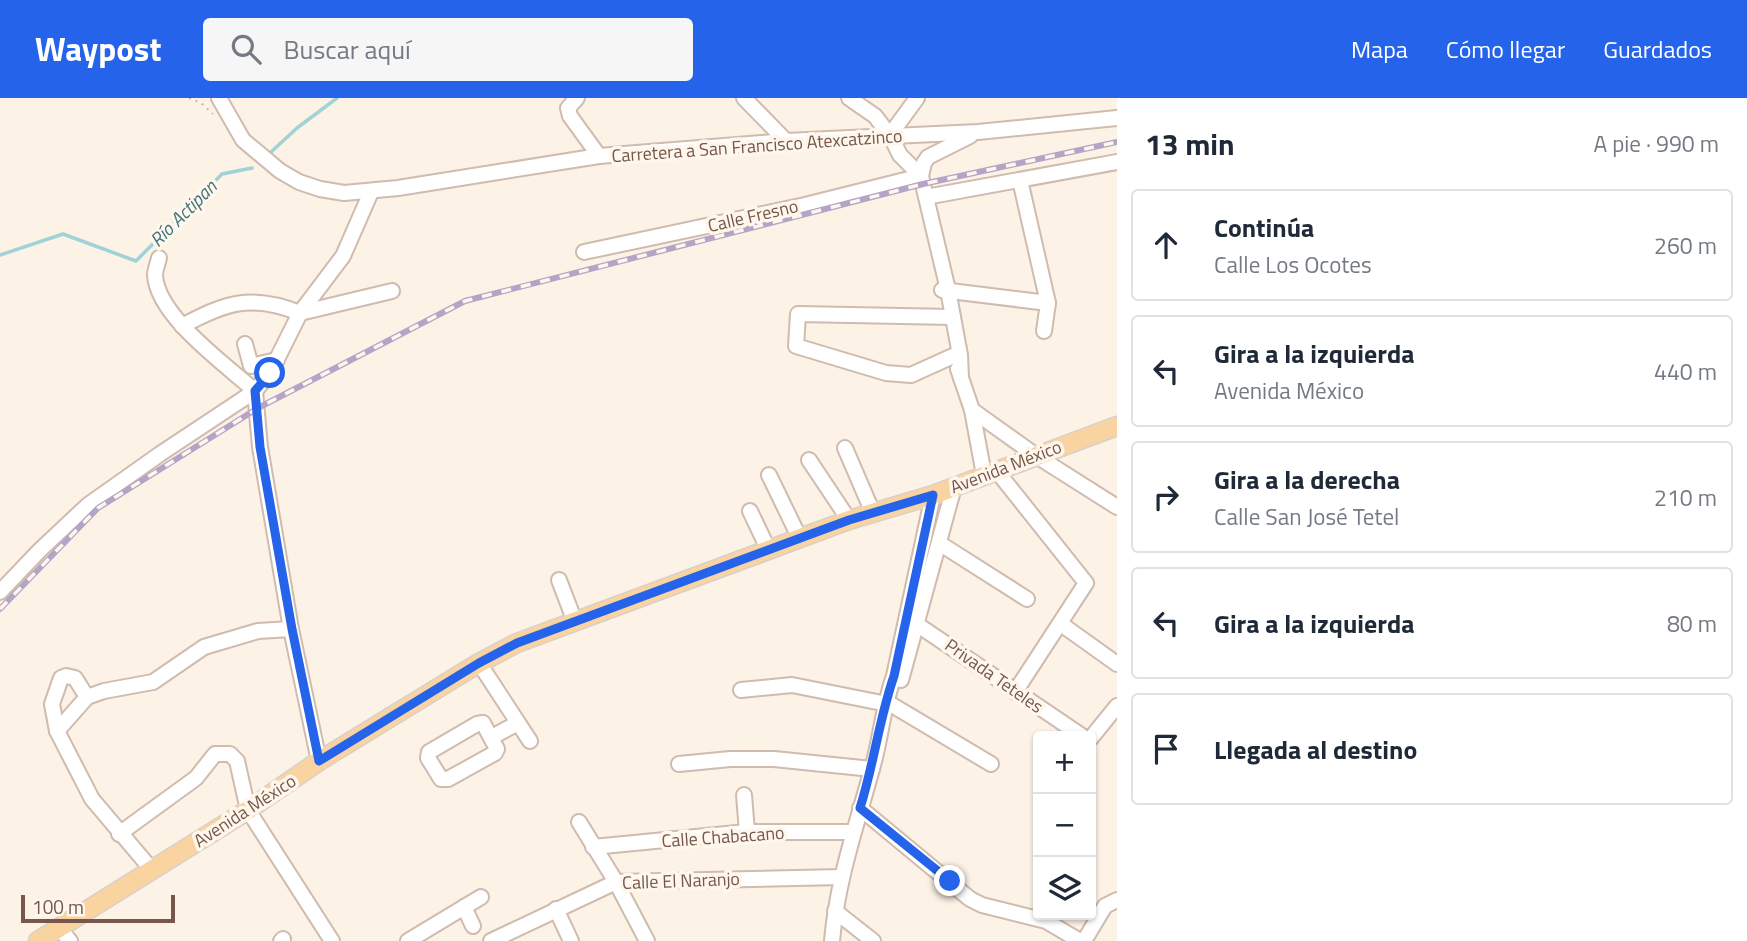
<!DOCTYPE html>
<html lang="es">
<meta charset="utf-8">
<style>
:root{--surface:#fff;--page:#f6f6f7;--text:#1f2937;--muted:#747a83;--line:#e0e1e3;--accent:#2563eb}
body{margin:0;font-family:"Titillium Web",sans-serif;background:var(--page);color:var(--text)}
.controls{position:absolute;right:21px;bottom:21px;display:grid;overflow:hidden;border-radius:7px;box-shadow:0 2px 5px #0004}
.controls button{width:63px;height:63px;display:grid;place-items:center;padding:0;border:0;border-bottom:2px solid var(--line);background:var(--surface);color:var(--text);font:35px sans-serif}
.scale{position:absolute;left:21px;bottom:18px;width:154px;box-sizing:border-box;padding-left:7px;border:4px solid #75574b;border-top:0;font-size:19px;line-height:24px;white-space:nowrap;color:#75574b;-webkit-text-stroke:5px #fff6ec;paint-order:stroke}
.stop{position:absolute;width:21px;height:21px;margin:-16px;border:5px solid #2563eb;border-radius:50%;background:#fff}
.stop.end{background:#2563eb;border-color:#fff;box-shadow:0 2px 7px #0008}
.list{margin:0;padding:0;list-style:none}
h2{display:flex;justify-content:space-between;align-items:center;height:91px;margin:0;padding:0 28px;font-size:30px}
h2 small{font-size:23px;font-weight:400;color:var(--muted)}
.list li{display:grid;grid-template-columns:46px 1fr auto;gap:21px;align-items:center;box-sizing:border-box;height:112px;margin:0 14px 14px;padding:0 14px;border:2px solid var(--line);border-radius:7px}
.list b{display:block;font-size:26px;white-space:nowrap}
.list p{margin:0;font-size:23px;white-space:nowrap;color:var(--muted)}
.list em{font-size:23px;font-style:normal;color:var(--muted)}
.icon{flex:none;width:38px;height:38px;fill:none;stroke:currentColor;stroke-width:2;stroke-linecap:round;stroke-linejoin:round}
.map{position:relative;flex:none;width:1117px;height:843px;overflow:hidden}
header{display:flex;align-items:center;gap:42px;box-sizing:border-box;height:98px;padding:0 35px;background:var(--accent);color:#fff}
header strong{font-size:33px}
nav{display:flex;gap:38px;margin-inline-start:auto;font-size:24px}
.search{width:490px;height:63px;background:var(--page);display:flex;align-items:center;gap:18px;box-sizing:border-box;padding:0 24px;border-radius:7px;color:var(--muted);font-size:26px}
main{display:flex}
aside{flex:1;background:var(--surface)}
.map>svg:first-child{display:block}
</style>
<header>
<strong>Waypost</strong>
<div class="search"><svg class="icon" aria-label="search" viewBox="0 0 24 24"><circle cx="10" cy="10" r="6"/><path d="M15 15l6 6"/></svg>Buscar aquí</div>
<nav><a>Mapa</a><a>Cómo llegar</a><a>Guardados</a></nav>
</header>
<main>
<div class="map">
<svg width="1117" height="843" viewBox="0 0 1117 843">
<rect width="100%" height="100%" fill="#fcf2e6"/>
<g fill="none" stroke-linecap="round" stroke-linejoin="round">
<!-- stream -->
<g stroke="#a1d2d7" stroke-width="3.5">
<polyline points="270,55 297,30 337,0"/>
<polyline points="0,157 63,136 136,163 222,76 252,70"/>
</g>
<!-- minor casing -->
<g stroke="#d0bbaf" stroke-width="18">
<g id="minor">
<polyline points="219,0 243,42 280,73 299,84 320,91 344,95 398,90 599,58 786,43 978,34 1117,20"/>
<polyline points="577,0 568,10 570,18 599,58"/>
<polyline points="744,0 786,43"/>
<polyline points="849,0 875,18 891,39 900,57 921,78 948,192 960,257 961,280"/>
<polyline points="890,37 917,0"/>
<polyline points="921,78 924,65 928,59 970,38"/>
<polyline points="926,99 1117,64"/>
<polyline points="584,154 805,107 921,78"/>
<path d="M159,160C158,165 155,172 155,177C157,218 225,266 255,293"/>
<polyline points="942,192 1048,205 1020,82"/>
<polyline points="300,215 392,193"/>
<polyline points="953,219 798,216 796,248 886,275 911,277 953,258"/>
<path d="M182,228C227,204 251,196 300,215"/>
<polyline points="1044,233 1048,205"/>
<polyline points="245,246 251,268 277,262"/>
<polyline points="958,271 972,312 1035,357 1117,409"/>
<polyline points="255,293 260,349 291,531 319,663"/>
<polyline points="972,312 984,377"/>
<polyline points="845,350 873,415"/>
<polyline points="809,362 849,422"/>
<polyline points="996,372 1086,485 1015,594"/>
<polyline points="769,377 800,441"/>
<polyline points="750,413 769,453"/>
<polyline points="939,445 1027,501"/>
<polyline points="559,482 575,524"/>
<polyline points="0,494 40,452 88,407 160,356 255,293 270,275 300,215 343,158 371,94"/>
<polyline points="912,523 1082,638"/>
<polyline points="1061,526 1117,566"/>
<polyline points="479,565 530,643"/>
<polyline points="901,582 954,389"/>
<polyline points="741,592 792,587 892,607 991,666"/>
<polyline points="87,599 75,580 66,578 61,580 52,606 57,633 92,701 152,772"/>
<polygon points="483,625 497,651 495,655 448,681 441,681 428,660 429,654 477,626"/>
<polyline points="57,633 87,599 104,593 153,584 204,549 258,533 291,531"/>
<polyline points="492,639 518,625"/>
<polyline points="1091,640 1117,608"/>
<polyline points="679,666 730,661 774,661 872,671"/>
<polyline points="744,697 747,734"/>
<polyline points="860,710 970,801 982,807 1046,823 1080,843"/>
<polyline points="579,724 616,784 647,843"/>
<polyline points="119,736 196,680 215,656 230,656 237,663 248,712 332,843"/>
<polyline points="593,749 747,734 853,734"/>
<polyline points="464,809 473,828"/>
<polyline points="556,811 571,843"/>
<polyline points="835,813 873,843"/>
<polyline points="59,830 70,843"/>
<polyline points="281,843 283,841"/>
<polyline points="408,843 481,799"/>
<polyline points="491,843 616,784 842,779"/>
<path d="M832,843C837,783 856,729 872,671C881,640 883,608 894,578L933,397"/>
<polyline points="1084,843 1105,808 1117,802"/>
</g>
</g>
<!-- major casing -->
<g stroke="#d8d0cd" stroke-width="21">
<polyline id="major" points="38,843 248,712 319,663 479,565 517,545 849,422 933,397 1117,328"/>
</g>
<!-- path -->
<polyline stroke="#d6b2a1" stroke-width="2" stroke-dasharray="2 5" stroke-linecap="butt" points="189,0 201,5 213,16"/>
<!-- minor -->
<use href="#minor" stroke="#fff" stroke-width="14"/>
<!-- major -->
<use href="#major" stroke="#f9d3a0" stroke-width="18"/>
<!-- rail casing -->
<g stroke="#b4a4c6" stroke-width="6">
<polyline id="rail" points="0,511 98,410 258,310 465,203 923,86 1117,44"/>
</g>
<!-- rail -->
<use href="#rail" stroke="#fff6ec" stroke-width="3.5" stroke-dasharray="10" stroke-linecap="butt"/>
</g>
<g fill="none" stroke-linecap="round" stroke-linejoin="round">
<!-- route -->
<path stroke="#2563eb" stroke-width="9" d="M270,275L255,293L260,349L292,531L319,663L479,565L517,545L849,422L933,397L894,578C879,621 874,666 860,710L950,783"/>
</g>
<g text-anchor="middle" stroke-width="7" stroke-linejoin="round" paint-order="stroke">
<!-- street labels -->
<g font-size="18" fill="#75574b" stroke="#fff6ec">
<text transform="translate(757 48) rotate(-4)" y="6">Carretera a San Francisco Atexcatzinco</text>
<text transform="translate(753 118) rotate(-13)" y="6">Calle Fresno</text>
<text transform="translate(1006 369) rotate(-21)" y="6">Avenida México</text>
<text transform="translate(994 578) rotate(35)" y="6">Privada Teteles</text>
<text transform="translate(245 713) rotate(-33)" y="6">Avenida México</text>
<text transform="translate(723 739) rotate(-4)" y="6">Calle Chabacano</text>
<text transform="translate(681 783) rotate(-2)" y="6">Calle El Naranjo</text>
</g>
<!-- water labels -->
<g font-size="19" font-style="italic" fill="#3f747a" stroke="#fff6ec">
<text transform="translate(183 115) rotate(-45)" y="7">Río Actipan</text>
</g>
</g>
</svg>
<div class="controls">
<button>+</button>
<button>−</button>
<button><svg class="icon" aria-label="layers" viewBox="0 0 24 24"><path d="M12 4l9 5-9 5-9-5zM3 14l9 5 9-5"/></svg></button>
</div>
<div class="scale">100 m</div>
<div class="stop" style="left:270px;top:275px"></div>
<div class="stop end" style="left:950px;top:783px"></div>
</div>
<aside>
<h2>13 min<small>A pie · 990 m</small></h2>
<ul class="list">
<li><svg class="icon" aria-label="ahead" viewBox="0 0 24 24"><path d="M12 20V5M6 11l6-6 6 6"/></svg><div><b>Continúa</b><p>Calle Los Ocotes</p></div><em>260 m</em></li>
<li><svg class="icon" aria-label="left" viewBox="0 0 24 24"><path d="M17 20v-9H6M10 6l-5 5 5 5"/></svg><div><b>Gira a la izquierda</b><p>Avenida México</p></div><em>440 m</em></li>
<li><svg class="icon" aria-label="right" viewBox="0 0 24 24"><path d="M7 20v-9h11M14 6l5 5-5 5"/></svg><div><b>Gira a la derecha</b><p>Calle San José Tetel</p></div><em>210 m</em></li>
<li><svg class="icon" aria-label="left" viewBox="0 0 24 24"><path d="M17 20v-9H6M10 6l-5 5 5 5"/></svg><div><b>Gira a la izquierda</b></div><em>80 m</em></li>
<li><svg class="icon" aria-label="arrive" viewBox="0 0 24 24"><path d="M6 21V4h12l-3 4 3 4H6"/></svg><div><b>Llegada al destino</b></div></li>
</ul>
</aside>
</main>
